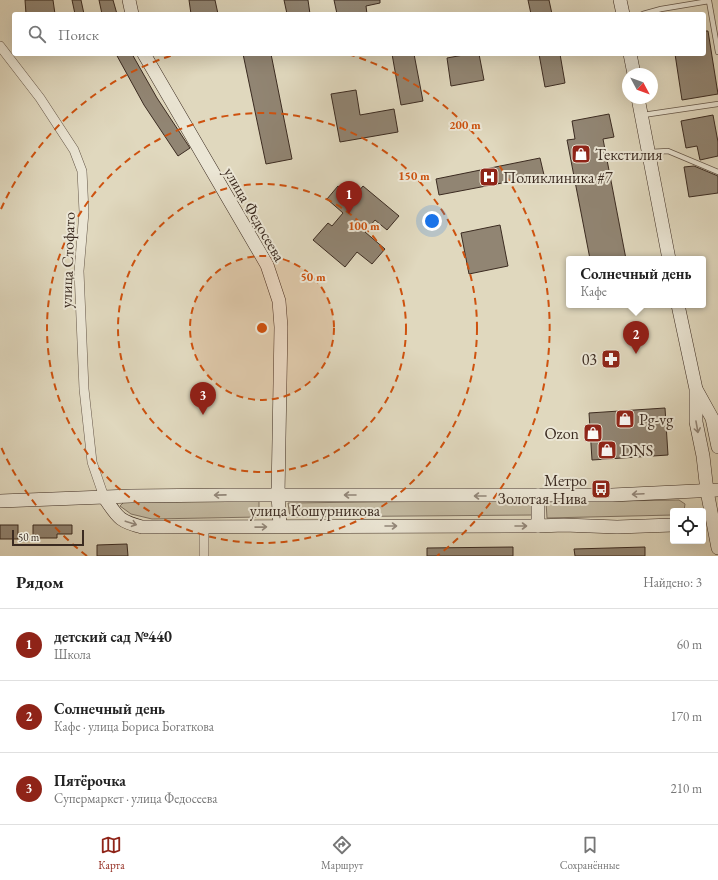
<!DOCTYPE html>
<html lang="ru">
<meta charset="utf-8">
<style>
:root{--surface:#fff;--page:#f6f6f6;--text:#222;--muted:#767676;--line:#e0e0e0;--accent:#8f2418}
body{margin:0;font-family:"EB Garamond",serif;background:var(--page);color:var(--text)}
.controls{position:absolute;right:12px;bottom:12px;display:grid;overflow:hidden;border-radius:4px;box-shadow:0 4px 16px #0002}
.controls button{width:36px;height:36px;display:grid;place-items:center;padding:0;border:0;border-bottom:1px solid var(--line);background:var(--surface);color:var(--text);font:20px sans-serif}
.compass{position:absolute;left:622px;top:68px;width:36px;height:36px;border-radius:50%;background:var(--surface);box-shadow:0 4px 16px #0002;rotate:131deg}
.scale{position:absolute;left:12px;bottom:10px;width:72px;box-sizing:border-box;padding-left:4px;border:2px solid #3b2b21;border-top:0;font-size:11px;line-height:14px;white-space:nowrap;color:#3b2b21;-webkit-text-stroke:3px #ebe6d5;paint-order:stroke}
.you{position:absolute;left:432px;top:221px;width:14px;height:14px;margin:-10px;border:3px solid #fff;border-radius:50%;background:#1a73e8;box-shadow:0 0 0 6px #1a73e833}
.badge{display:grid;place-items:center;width:26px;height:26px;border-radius:50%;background:var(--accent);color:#fff;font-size:13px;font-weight:700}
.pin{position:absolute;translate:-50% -33px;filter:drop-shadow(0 1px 2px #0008)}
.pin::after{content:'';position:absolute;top:21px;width:14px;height:12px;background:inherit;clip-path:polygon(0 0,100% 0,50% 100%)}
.popup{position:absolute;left:566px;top:256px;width:140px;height:52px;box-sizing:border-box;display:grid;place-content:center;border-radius:4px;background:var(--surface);filter:drop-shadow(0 1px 3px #0005);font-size:13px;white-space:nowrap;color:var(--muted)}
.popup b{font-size:15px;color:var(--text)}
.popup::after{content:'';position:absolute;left:50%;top:100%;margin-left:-8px;border:8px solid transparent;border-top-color:var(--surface)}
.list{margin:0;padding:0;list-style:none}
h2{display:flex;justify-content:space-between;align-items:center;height:52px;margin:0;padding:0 16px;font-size:17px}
h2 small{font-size:13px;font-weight:400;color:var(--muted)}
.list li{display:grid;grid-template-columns:26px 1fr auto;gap:12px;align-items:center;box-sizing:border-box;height:72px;padding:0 16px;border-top:1px solid var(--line)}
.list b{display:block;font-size:15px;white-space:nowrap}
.list p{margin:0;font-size:13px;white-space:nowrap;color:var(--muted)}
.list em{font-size:13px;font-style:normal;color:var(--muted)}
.icon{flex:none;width:22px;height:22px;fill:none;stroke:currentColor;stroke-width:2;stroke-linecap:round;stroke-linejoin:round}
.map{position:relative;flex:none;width:718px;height:556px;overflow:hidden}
.search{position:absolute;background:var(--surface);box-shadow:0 4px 16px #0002;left:12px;right:12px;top:12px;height:44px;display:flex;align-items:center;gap:10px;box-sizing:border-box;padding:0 14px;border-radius:4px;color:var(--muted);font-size:15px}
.sheet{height:268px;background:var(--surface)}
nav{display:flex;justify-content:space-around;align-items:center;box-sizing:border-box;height:56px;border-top:1px solid var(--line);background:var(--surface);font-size:11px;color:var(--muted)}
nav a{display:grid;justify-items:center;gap:2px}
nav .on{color:var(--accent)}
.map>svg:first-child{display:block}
</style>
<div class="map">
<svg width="718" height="556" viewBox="0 0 718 556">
<rect width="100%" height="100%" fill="#e0d8be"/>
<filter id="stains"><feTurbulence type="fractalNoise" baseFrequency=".005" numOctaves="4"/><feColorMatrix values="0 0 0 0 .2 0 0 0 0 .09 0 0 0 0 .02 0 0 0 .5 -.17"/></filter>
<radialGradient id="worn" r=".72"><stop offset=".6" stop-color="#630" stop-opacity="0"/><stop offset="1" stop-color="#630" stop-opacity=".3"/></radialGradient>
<!-- green -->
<g fill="#c4bba3" stroke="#807362">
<polygon points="533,500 533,515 290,517 288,503"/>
<polygon points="679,500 685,504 684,511 673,511 673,515 547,518 546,502"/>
<polygon points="259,501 259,517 152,519 131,514 120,506 124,502"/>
</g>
<!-- building -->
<g fill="#918573" stroke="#3b2b21">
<polygon points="25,0 53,0 55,14 26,14"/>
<polygon points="72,0 81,0 84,14 75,14"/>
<polygon points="99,0 113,0 117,14 102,14"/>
<polygon points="189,0 215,0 218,14 191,14"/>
<polygon points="284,0 308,0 310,14 287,14"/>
<polygon points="334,0 380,0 380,3 366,6 367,14 337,14"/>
<polygon points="528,0 549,0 552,14 531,14"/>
<polygon points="704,31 708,31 718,94 682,100 675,54 704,54"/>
<polygon points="116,54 132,54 157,98 190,148 178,156 144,105"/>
<polygon points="243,54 271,54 292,159 266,164"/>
<polygon points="392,54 414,54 423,101 401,105"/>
<polygon points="469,54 479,54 484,80 451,86 447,58"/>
<polygon points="539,54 560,54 565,83 545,87"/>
<polygon points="356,90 360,115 394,109 398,132 340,142 331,94"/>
<polygon points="609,114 614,137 603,139 626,259 590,259 567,140 575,139 572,121"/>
<polygon points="713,115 718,142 718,156 700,160 697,146 686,148 681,121"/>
<polygon points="540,158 544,175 439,195 436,179"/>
<polygon points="694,166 718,176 718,193 689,197 684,167"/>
<polygon points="338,186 353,198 363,186 399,216 387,230 375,220 365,232 385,249 372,264 357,252 345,267 313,240 328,223 332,226 343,213 327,199"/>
<polygon points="500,225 508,266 469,274 461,233"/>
<polygon points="665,408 668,455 592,460 589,413"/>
<rect x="0" y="525" width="18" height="14"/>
<polygon points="33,525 72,525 72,534 57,534 57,538 33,538"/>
<polygon points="127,544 128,556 97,556 97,545"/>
<polygon points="513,547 513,556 427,556 427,548"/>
<polygon points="645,547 645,556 575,556 574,549"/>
</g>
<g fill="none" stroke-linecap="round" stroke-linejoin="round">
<!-- lane casing -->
<g stroke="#645648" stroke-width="6">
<g id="lane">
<polyline points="643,14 661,9 709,1 718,52"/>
<polyline points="643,115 718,104"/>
<polyline points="650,152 668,151 718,172"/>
</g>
</g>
<!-- street casing -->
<g stroke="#645648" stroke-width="10">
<g id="street">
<polyline points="0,46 40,98 74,150 82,171 84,212 79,271 84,389 92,462 104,497"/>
<polyline points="204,527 204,556"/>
</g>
</g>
<!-- secondary casing -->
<g stroke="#3b2b21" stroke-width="14">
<g id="secondary">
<polyline points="129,0 132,14"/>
<polyline points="620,0 623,14"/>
<polyline points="144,54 267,265 279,301 281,327 278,495 280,526"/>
<polyline points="630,54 634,74"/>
<polyline points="638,98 669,259"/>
<polyline points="678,305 696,389 696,422 703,456 707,491 718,548"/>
<polyline points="697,391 712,418 718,447"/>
<path d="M104,497C118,517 118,521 142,527L538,526L564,525L617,527L673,525"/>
<polyline points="0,501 131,496 227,495 612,495 718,490"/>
<polyline points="538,526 538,495"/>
</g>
</g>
<!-- lane -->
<use href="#lane" stroke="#ebe6d5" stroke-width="4.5"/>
<!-- street -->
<use href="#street" stroke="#ebe6d5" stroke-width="9"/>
<!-- secondary -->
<use href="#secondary" stroke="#ebe6d5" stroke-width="13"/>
</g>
<!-- one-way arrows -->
<defs><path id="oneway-shaft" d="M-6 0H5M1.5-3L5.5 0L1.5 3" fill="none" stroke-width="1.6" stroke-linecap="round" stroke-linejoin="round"/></defs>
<g stroke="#93887b">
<use href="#oneway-shaft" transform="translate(697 427) rotate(80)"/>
<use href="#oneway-shaft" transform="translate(638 494) rotate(177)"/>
<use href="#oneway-shaft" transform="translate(220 495) rotate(179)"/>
<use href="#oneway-shaft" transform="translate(350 495) rotate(-180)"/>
<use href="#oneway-shaft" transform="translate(480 496) rotate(-180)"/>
<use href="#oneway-shaft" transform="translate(131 523) rotate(18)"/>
<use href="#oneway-shaft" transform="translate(391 526)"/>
<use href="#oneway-shaft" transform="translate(521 526)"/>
<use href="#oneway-shaft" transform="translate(261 527) rotate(-1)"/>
</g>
<!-- distance rings -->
<circle cx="262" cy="328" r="72" fill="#ce520f" fill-opacity=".12"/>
<g fill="none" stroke="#ce520f" stroke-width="2" stroke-dasharray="7 5">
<circle cx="262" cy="328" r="72"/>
<circle cx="262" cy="328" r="144"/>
<circle cx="262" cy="328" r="215"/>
<path d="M87 556A287 287 0 0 1 1 447M1 209A287 287 0 0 1 176 54M348 54A287 287 0 0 1 437 556"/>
</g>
<!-- icons -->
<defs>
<g id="shop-square" transform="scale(1)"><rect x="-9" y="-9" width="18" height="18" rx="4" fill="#8f2418" stroke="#ebe6d5"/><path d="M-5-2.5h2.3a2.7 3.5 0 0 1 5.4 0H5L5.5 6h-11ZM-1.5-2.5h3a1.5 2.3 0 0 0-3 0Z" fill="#fff"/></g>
<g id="hospital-square" transform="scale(1)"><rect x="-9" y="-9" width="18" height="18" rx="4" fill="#8f2418" stroke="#ebe6d5"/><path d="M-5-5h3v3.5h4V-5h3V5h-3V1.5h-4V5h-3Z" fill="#fff"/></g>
<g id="pharmacy-square" transform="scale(1)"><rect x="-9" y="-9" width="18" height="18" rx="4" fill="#8f2418" stroke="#ebe6d5"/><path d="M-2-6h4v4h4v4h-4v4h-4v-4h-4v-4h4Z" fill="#fff"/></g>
<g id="bus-square" transform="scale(1)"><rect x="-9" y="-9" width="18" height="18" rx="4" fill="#8f2418" stroke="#ebe6d5"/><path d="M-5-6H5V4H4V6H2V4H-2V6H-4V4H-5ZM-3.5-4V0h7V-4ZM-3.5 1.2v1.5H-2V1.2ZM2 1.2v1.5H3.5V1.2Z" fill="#fff"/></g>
</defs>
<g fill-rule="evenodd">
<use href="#shop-square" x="581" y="154"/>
<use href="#hospital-square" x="489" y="177"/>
<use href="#pharmacy-square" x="611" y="359"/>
<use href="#shop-square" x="625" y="419"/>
<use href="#shop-square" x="593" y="433"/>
<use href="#shop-square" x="607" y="450"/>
<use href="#bus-square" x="601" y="489"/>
</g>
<g text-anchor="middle" stroke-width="4" stroke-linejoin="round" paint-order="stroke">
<!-- poi labels -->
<g font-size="16" fill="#3b2b21" stroke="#ebe6d5" text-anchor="start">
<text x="595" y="160">Текстилия</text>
<text x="503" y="183">Поликлиника #7</text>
<text x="597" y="365" text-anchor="end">03</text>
<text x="639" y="425">Pg-vg</text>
<text x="579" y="439" text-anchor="end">Ozon</text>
<text x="621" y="456">DNS</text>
<text x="587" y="486" text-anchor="end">Метро<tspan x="587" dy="18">Золотая Нива</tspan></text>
</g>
<!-- street labels -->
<g font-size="16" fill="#3b2b21" stroke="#ebe6d5">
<text transform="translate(255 214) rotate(60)" y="6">улица Федосеева</text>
<text transform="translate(67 260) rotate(-88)" y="6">улица Стофато</text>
<text x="315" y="516">улица Кошурникова</text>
</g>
</g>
<circle cx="262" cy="328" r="6" fill="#ce520f" stroke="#ebe6d5" stroke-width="2"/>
<g font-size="12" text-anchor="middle" font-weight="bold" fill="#ce520f" stroke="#ebe6d5" stroke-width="4" stroke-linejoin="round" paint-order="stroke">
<text x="465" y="129">200 m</text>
<text x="414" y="180">150 m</text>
<text x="364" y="230">100 m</text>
<text x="313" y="281">50 m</text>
</g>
<rect width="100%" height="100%" filter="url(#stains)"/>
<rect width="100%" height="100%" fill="url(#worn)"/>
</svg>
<div class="controls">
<button><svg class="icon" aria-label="locate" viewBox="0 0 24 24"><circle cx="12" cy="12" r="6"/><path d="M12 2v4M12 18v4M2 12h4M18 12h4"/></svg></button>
</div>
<svg class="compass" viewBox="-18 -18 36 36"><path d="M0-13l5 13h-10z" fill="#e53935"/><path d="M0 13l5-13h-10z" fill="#767676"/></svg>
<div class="scale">50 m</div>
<div class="you"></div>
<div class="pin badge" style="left:349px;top:214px">1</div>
<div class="pin badge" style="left:636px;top:354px">2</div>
<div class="popup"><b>Солнечный день</b>Кафе</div>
<div class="pin badge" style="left:203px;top:415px">3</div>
<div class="search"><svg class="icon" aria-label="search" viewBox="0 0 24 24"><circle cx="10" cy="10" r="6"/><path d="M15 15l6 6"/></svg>Поиск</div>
</div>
<section class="sheet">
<h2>Рядом<small>Найдено: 3</small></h2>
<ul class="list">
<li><span class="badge">1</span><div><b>детский сад №440</b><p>Школа</p></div><em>60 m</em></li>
<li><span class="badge">2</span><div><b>Солнечный день</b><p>Кафе · улица Бориса Богаткова</p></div><em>170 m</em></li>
<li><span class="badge">3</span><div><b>Пятёрочка</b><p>Супермаркет · улица Федосеева</p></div><em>210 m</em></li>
</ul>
</section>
<nav>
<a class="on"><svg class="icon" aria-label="map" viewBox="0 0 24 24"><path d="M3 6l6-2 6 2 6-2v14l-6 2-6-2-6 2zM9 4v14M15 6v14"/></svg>Карта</a>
<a><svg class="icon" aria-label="directions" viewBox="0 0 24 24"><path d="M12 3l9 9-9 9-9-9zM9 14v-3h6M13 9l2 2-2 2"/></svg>Маршрут</a>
<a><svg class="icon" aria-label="saved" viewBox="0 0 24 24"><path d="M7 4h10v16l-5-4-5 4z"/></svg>Сохранённые</a>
</nav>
